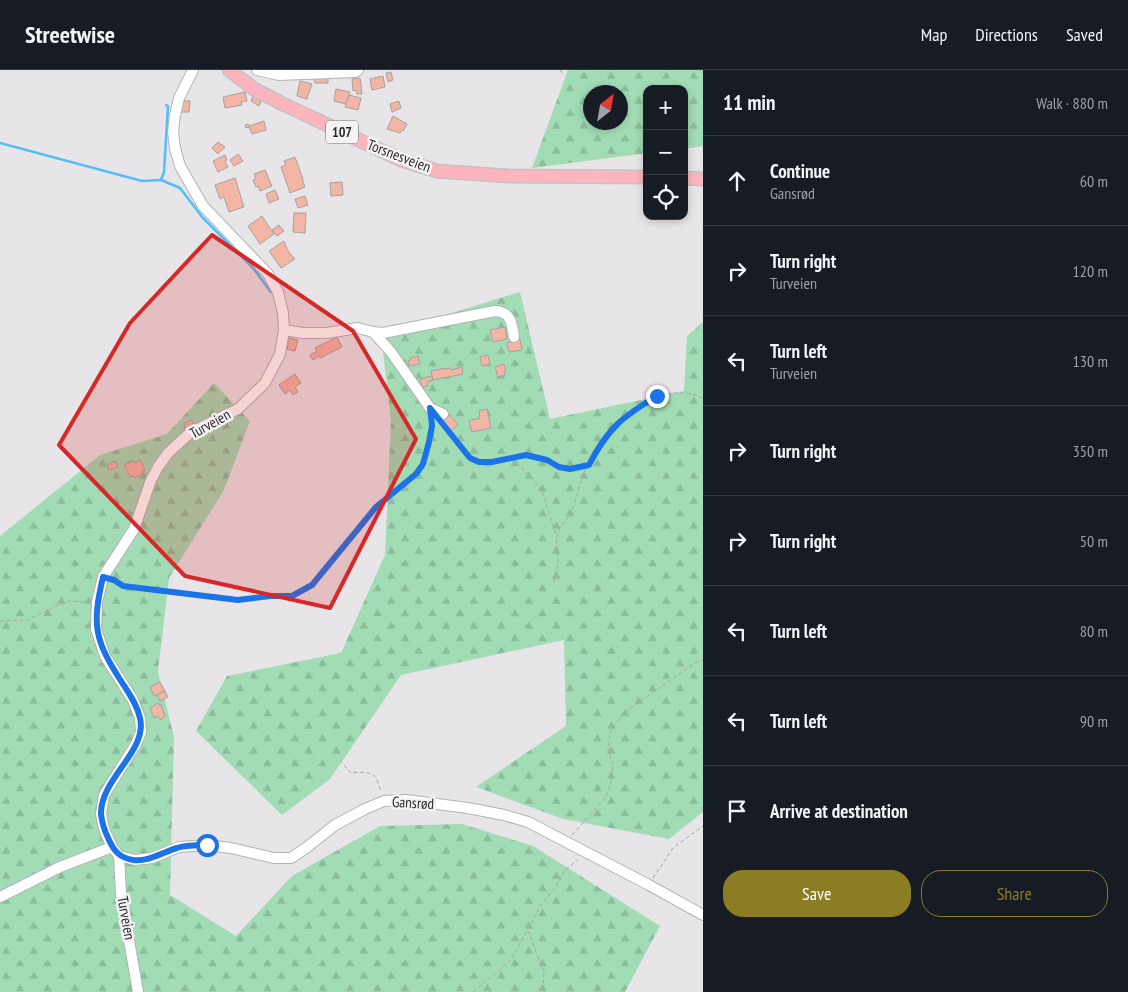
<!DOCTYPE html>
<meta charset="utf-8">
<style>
:root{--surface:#171b24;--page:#20242c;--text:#f1f3f6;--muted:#9ea1a6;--line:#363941;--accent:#8b7d23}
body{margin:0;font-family:"PT Sans Narrow",sans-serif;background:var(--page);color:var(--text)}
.controls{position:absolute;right:15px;top:15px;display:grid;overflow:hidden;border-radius:10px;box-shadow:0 2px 8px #0003}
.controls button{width:45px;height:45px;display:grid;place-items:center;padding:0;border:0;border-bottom:1px solid var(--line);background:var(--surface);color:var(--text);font:25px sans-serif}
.compass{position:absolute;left:583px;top:15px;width:45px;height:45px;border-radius:50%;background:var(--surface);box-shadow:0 2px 8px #0003;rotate:31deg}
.stop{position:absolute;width:15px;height:15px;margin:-11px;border:4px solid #1a73e8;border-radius:50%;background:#fff}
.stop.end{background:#1a73e8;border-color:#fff;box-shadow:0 1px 5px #0008}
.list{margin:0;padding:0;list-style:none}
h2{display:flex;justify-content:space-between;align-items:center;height:65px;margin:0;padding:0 20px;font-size:21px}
h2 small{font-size:16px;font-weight:400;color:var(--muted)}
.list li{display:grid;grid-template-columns:32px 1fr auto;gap:15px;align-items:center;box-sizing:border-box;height:90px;padding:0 20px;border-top:1px solid var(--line)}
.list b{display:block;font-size:19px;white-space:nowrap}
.list p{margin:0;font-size:16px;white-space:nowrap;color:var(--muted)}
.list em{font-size:16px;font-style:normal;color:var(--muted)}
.actions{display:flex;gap:10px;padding:15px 20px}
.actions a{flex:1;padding:11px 0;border:1px solid var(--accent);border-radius:20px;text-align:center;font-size:18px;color:var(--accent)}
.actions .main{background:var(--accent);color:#fff}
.icon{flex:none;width:28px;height:28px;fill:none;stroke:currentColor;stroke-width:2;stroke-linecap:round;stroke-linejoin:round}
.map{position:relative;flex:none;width:703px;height:922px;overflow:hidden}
header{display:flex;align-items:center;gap:30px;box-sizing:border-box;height:70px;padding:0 25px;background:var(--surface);border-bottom:1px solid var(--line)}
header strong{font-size:24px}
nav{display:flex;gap:28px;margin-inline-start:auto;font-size:18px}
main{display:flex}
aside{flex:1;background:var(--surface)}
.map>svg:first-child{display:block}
</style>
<header>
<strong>Streetwise</strong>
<nav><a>Map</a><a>Directions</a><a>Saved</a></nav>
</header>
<main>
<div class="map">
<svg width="703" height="922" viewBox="0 0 703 922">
<defs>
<pattern id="forest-firs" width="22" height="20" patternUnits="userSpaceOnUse" patternTransform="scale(1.25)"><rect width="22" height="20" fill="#a1dcb5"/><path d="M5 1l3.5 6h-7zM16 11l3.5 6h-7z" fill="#8bbd9c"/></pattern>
</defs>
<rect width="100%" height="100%" fill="#e8e5e8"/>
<!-- forest -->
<g fill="url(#forest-firs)" fill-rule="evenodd">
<path d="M568,0H703V76L684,79V19H647V83L532,98ZM590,22H620V52H590Z"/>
<polygon points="520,222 550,349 684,321 687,266 703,252 703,742 669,769 563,749 476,717 566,656 564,570 401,605 330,709 282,745 196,661 227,606 341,583 385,485 391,351 381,265"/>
<polygon points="214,313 250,351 224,420 169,508 158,602 174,667 170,825 236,866 292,806 380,756 462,754 533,776 660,856 625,922 0,922 0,466 100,385 167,364"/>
</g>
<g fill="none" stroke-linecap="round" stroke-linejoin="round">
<!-- stream -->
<g stroke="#51bff7" stroke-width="2.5">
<polyline points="0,73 142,111 161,110 180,118 203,148 253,198 271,222"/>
<polyline points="161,110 164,102 168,36 166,35"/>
</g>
</g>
<!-- building -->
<g fill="#f3b5a4" stroke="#a5a1a0">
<polygon points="391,2 393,10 388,12 386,3"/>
<polygon points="383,6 385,17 372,20 370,9"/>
<polygon points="328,7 328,13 315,13 314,8"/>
<polygon points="360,8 362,24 357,24 356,20 353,21 352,9"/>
<polygon points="300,11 312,14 307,29 297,26"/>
<polygon points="336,19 350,22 346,34 334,31"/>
<polygon points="245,22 247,31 241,32 242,35 225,38 223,27"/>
<polygon points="349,25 361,28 358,40 345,37"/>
<polygon points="253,26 262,30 259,36 251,31"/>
<polygon points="182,31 190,31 189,42 181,42"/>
<polygon points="399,31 401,38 392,42 390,34"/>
<polygon points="393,46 407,54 403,61 402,60 400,63 387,59"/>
<polygon points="264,51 266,60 252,64 249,57 246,58 245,55 248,54 249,56"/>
<polygon points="218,72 225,77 218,84 212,78"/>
<polygon points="238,84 243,91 234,96 230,90"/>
<polygon points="225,85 227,90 225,91 228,97 218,102 213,91"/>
<polygon points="295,87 303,109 302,109 305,117 290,123 281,97 286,95 284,91"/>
<polygon points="265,100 272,116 260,121 258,116 256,117 253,110 256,109 254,104"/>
<polygon points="235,108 244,137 229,142 224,127 220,129 215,115"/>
<polygon points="342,112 343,125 331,126 330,113"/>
<polygon points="275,120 279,129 269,133 266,124"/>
<polygon points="305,126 308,135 298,138 295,129"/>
<polygon points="294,143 306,143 305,163 293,162"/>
<polygon points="262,146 274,164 260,174 248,156"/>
<polygon points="279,155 284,161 277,166 272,160"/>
<polygon points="284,171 288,181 295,189 281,198 269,181"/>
<polygon points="505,257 507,269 493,272 490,260"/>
<polygon points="337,267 342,277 320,288 319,286 313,290 310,285 317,281 315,278"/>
<polygon points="289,268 298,270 295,281 287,279"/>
<polygon points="520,269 522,280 509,282 507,273"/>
<polygon points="488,285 490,294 482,296 480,287"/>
<polygon points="418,286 420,294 409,296 408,291 411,290 410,288"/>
<polygon points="504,294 506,301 504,301 505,305 498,307 495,297"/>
<polygon points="462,297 463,304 433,310 431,301 440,299 451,298 451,300"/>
<polygon points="295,304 301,313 295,317 298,322 293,325 290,320 285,324 279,315"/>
<polygon points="432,306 433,310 427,312 428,316 422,317 420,309"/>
<polygon points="487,339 491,358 472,362 469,351 480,348 479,341"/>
<polygon points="450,345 458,355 450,361 442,351"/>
<polygon points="192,350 194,356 185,359 184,353"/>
<polygon points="140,390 145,400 142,401 143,404 135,408 133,406 130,407 124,395 134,391 135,393"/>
<polygon points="115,391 118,397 109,400 107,395"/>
<polygon points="160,612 165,621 154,626 150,617"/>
<polygon points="165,621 168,627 160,631 157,625"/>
<polygon points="158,633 159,635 161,634 165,646 161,650 157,646 154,648 150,638"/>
</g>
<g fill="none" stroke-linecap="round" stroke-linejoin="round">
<!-- minor casing -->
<g stroke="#b4b2b4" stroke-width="12">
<g id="minor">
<polyline points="257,0 279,5 355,2 358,0"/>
<polyline points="284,260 303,263 327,263 358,258 373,262 391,282 430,338 443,344"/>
<path d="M373,262L383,263L495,241C511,242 512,253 514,267"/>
<polyline points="119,786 135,790 152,788 179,777 207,775 231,778 274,788 291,788 306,778 335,755 365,739 384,731 406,730 468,738 504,745 528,752 649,815 703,845"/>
<polyline points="0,827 60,797 112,777"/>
<polyline points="138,922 121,824 119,786 112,777 104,759 101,744 104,725 136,674 141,662 140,648 133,630 105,586 96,559 97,532 103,507 134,459 151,410 158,397 168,383 191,362 238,339 265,313 280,284 284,260 283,243 278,222 268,204 203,136 180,96 175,78 173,62 175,45 179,28 193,0"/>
</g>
</g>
<!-- major casing -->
<g stroke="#c4c3c4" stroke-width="15">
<g id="major">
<polyline points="229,0 254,19 281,33 401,90 437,101 508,106 647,107"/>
<polyline points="684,108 703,109"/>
</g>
</g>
<!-- path -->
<g stroke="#a8a5a8" stroke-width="1" stroke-dasharray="4 2.5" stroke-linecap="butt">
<polyline points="560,0 564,6"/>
<path d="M443,354C450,363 463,384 473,389C489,398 509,387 526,385C542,384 553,398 569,399C575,399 582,397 588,395"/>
<polyline points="511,390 521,397 541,419 556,465"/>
<polyline points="114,510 123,516 237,530 292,526 312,515 376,437 416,404 423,394 429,372 432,356 431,348"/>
<path d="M554,512C555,505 558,497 558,490C558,482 555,474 557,467C558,458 566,451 570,444C576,433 578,419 582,407C600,364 651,305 703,328"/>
<polyline points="0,551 28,550 62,533 70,531 86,532"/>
<path d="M340,690L351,703C358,702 372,701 376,708C378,712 379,717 381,721"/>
<polyline points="572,765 606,727 611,712 613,693 608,681 610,663 616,653 628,640 695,593 703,590"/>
<polyline points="653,808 673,778 703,756"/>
<polyline points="528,861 544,902 543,922"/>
<polyline points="473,922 511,890 541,835 555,818 566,799 578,790"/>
</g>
<!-- minor -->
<use href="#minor" stroke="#fff" stroke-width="10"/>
<!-- major -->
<use href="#major" stroke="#fcb5be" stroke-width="12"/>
</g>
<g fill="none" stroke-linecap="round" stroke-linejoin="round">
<!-- route -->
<path stroke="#1a73e8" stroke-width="6" d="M207,775C198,775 186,775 177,778C163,782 149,792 133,790C120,788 114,781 109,770C105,762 102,753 101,744C100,709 148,681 140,648C137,634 128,622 121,611C94,569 92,555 103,507L114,510L123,516L238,530L270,526H292L312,515L376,437L416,404L423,394L429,372L432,356L430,338L470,388L479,392H492L526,385L547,390L559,397L570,399L589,395C608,358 622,347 657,326"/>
</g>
<!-- marked area -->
<path fill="#d62828" fill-opacity="0.2" stroke="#d62828" stroke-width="4" stroke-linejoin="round" d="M212,165L353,261L416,369L330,538L185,506L59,375L130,253Z"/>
<g text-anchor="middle" stroke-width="5" stroke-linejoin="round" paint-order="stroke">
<!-- shield labels -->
<rect fill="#f5f2f5" stroke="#686668" stroke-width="1" x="326" y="50.5" width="32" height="23" rx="4"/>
<g font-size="14" font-weight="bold" fill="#2b2a2b">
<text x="342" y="67">107</text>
</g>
<!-- street labels -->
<g font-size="15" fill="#2b2a2b" stroke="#f5f2f5">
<text transform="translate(399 86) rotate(21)" y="5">Torsnesveien</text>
<text transform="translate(210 354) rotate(-29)" y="5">Turveien</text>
<text transform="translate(413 733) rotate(3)" y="5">Gansrød</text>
<text transform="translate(126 848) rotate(80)" y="5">Turveien</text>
</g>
</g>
</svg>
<div class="controls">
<button>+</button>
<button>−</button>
<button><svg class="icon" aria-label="locate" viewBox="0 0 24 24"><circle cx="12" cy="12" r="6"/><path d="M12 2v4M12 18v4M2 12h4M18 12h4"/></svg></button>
</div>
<svg class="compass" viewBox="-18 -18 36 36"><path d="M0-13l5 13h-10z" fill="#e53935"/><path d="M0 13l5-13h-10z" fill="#9ea1a6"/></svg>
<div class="stop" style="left:207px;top:775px"></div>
<div class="stop end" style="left:657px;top:326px"></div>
</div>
<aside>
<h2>11 min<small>Walk · 880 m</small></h2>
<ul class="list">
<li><svg class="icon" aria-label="ahead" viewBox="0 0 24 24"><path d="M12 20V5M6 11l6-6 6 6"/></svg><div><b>Continue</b><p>Gansrød</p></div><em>60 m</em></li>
<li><svg class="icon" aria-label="right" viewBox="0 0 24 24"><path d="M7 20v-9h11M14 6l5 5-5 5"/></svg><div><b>Turn right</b><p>Turveien</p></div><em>120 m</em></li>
<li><svg class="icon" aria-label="left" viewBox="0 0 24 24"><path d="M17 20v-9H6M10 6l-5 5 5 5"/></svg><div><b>Turn left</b><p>Turveien</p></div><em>130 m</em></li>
<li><svg class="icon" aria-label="right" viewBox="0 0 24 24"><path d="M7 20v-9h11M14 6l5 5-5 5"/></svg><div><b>Turn right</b></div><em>350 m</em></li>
<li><svg class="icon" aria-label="right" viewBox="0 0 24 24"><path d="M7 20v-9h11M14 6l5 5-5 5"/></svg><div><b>Turn right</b></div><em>50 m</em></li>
<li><svg class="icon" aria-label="left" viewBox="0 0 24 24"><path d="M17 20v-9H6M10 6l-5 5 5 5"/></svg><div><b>Turn left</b></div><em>80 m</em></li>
<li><svg class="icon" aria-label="left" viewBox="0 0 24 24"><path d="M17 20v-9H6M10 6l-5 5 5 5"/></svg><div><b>Turn left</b></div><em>90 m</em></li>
<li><svg class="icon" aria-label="arrive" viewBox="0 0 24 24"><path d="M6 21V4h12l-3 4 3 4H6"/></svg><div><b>Arrive at destination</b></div></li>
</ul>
<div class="actions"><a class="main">Save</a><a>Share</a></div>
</aside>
</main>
